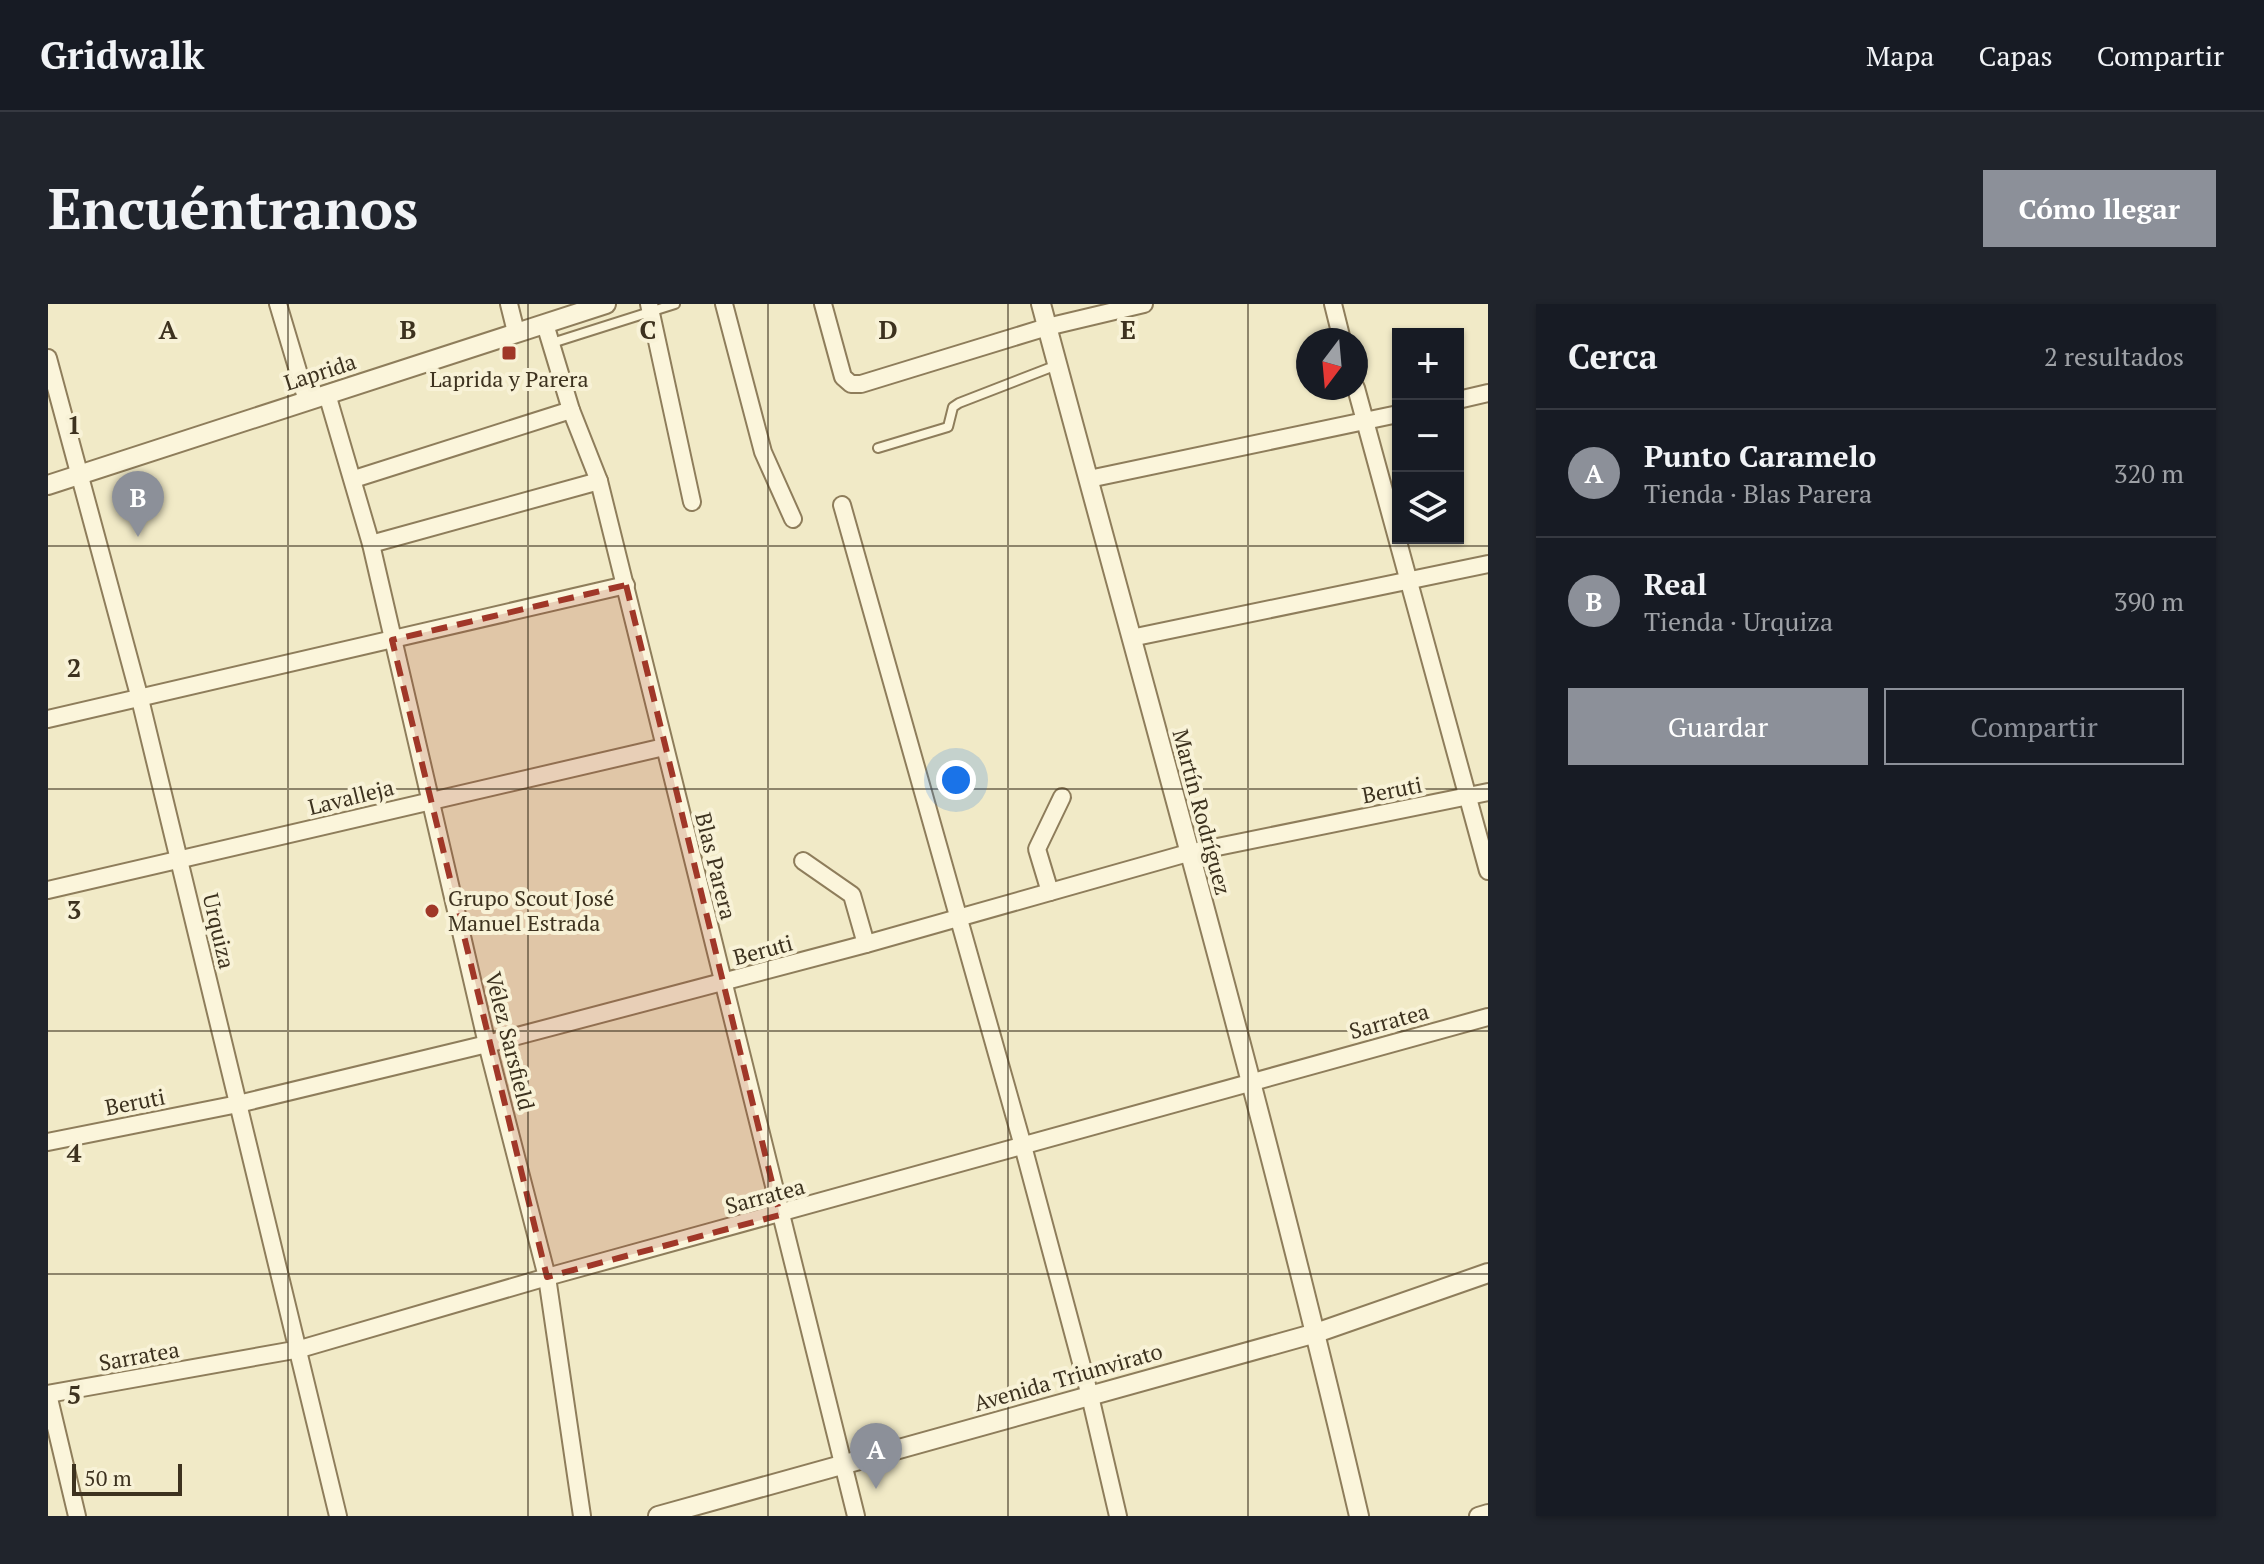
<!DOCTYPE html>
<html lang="es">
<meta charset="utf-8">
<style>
:root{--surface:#171b24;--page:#20242c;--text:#f1f3f6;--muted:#9ea1a6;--line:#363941;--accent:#8c9099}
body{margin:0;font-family:"PT Serif",serif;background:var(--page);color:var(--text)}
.controls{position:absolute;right:24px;top:24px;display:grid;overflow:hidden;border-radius:0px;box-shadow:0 2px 6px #0004}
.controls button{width:72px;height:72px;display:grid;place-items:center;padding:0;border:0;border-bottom:2px solid var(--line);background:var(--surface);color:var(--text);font:40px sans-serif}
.compass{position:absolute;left:1248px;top:24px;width:72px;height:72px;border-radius:50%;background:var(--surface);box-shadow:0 2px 6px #0004;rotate:196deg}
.scale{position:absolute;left:24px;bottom:20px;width:110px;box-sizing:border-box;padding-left:8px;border:4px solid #3d321f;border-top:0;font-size:22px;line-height:28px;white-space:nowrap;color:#3d321f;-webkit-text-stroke:6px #f8f2d7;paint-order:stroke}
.you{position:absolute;left:908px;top:476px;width:28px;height:28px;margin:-20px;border:6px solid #fff;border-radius:50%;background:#1a73e8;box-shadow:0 0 0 12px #1a73e833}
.badge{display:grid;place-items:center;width:52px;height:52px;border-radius:50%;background:var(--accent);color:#fff;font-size:26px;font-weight:700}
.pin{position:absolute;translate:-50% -66px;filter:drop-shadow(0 2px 4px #0008)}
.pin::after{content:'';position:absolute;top:42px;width:28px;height:24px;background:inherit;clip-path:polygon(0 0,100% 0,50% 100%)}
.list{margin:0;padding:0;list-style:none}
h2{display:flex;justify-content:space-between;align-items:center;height:104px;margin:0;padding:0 32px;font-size:34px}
h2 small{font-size:26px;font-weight:400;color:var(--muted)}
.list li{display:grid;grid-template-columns:52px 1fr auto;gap:24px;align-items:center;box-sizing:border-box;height:128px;padding:0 32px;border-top:2px solid var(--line)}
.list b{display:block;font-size:30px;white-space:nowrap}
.list p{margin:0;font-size:26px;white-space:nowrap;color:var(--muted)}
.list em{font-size:26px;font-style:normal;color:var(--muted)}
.actions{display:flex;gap:16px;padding:24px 32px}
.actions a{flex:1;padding:18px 0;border:2px solid var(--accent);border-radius:0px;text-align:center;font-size:28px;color:var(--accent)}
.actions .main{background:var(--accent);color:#fff}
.icon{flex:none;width:44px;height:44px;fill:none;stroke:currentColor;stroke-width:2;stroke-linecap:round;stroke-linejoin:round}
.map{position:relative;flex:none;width:1440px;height:1212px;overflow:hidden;border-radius:0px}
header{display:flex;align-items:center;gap:48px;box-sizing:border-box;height:112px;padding:0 40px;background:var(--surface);border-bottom:2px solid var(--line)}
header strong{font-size:38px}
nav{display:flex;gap:44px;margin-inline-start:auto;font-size:28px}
.intro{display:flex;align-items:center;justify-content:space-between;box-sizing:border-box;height:192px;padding:0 48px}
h1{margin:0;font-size:56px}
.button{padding:20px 36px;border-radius:0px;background:var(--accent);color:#fff;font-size:28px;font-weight:700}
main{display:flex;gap:48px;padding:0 48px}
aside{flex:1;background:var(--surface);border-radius:0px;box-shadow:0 2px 6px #0004}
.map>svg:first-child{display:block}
</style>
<header>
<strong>Gridwalk</strong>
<nav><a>Mapa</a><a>Capas</a><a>Compartir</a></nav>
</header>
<div class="intro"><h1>Encuéntranos</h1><a class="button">Cómo llegar</a></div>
<main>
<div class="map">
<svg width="1440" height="1212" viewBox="0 0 1440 1212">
<rect width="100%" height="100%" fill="#f1eac7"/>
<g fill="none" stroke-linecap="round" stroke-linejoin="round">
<!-- service casing -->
<g stroke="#8e7d5b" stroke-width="12">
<g id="service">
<polyline points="504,39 627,0"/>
<polyline points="830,144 900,123 905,103 911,99 1009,61"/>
</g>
</g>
<!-- minor casing -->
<g stroke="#8e7d5b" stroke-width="20">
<g id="minor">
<polyline points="230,0 259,97"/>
<polyline points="461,0 468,28"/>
<polyline points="601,0 644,198"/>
<polyline points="676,0 715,148 745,215"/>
<polyline points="775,0 795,73 803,80 813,80 999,23 1096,0"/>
<polyline points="1285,0 1294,36"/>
<polyline points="497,20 523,106 551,177 808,1212"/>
<polyline points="0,54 92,395 290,1212"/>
<polyline points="1308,84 1440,567"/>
<polyline points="279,90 323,240 439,740 499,973 534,1212"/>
<polyline points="1410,96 1440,89"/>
<polyline points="306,175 523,106"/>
<polyline points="1041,175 1350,110"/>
<polyline points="794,201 975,842 1042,1092 1070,1212"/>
<polyline points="323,240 551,177"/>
<polyline points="1083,334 1440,260"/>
<polyline points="0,415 578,281"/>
<polyline points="755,557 804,591 818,640"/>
<polyline points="0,586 616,443"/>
<polyline points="1002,588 989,545 1014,493"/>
<polyline points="0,838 190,800 439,740 818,640 1140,549 1440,488"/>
<polyline points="0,1090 252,1045 499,973 1440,713"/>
<polyline points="0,1090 29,1212"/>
<polyline points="1430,1212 1440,1209"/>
</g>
</g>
<!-- tertiary casing -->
<g stroke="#8e7d5b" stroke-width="22">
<g id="tertiary">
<path d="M993,0C1101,403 1216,805 1311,1212"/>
<polyline points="0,181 558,0"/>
<polyline points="610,1212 1268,1029 1440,969"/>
</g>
</g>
<!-- service -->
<use href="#service" stroke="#fbf5db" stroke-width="8"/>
<!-- minor -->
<use href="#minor" stroke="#fbf5db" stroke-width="16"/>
<!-- tertiary -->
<use href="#tertiary" stroke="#fbf5db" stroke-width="18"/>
</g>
<!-- marked area -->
<path fill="#a03728" fill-opacity="0.2" stroke="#a03728" stroke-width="6" stroke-dasharray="16 10" stroke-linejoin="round" d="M578,281L732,911L499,973L344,336Z"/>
<!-- grid -->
<path fill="none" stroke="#3d321f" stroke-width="2" stroke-opacity="0.55" d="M240,0V1212M480,0V1212M720,0V1212M960,0V1212M1200,0V1212M0,242H1440M0,485H1440M0,727H1440M0,970H1440"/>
<!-- markers -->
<g fill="#a03728" stroke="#f8f2d7" stroke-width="3">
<rect x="453" y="41" width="16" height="16" rx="4"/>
<circle cx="384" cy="607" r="8"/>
</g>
<g text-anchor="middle" stroke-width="8" stroke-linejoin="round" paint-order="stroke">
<!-- street labels -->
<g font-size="22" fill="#3d321f" stroke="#f8f2d7">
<text transform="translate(272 68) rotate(-18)" y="8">Laprida</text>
<text transform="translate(1344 486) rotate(-11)" y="8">Beruti</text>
<text transform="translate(303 493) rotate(-14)" y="8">Lavalleja</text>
<text transform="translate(1154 508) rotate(75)" y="8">Martín Rodríguez</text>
<text transform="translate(668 562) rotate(76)" y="8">Blas Parera</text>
<text transform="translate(171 627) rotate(77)" y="8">Urquiza</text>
<text transform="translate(715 646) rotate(-15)" y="8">Beruti</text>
<text transform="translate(1341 717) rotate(-15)" y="8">Sarratea</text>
<text transform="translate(462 737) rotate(76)" y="8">Vélez Sarsfield</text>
<text transform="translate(87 798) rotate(-11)" y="8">Beruti</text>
<text transform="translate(717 892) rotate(-15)" y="8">Sarratea</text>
<text transform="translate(91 1052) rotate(-10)" y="8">Sarratea</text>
<text transform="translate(1020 1073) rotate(-16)" y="8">Avenida Triunvirato</text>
</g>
<!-- poi labels -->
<g font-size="22" fill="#3d321f" stroke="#f8f2d7">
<text x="461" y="83">Laprida y Parera</text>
<text x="400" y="602" text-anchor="start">Grupo Scout José<tspan x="400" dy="25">Manuel Estrada</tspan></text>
</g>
</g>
<g font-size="26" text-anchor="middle" font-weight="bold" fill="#3d321f" stroke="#f8f2d7" stroke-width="8" stroke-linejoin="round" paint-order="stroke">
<text x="120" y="35">A</text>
<text x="360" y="35">B</text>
<text x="600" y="35">C</text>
<text x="840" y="35">D</text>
<text x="1080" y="35">E</text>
<text x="26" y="130">1</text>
<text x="26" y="373">2</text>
<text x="26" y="615">3</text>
<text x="26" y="858">4</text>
<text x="26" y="1100">5</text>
</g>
</svg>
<div class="controls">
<button>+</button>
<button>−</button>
<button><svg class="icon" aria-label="layers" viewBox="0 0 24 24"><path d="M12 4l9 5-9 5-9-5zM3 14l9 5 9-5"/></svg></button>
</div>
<svg class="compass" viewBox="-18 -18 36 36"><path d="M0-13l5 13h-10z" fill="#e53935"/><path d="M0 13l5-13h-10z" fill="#9ea1a6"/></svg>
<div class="scale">50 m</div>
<div class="you"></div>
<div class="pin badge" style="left:828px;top:1185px">A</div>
<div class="pin badge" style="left:90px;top:233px">B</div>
</div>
<aside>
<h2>Cerca<small>2 resultados</small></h2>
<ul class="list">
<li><span class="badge">A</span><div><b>Punto Caramelo</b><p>Tienda · Blas Parera</p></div><em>320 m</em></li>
<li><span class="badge">B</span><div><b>Real</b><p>Tienda · Urquiza</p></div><em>390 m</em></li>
</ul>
<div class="actions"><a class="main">Guardar</a><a>Compartir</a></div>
</aside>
</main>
